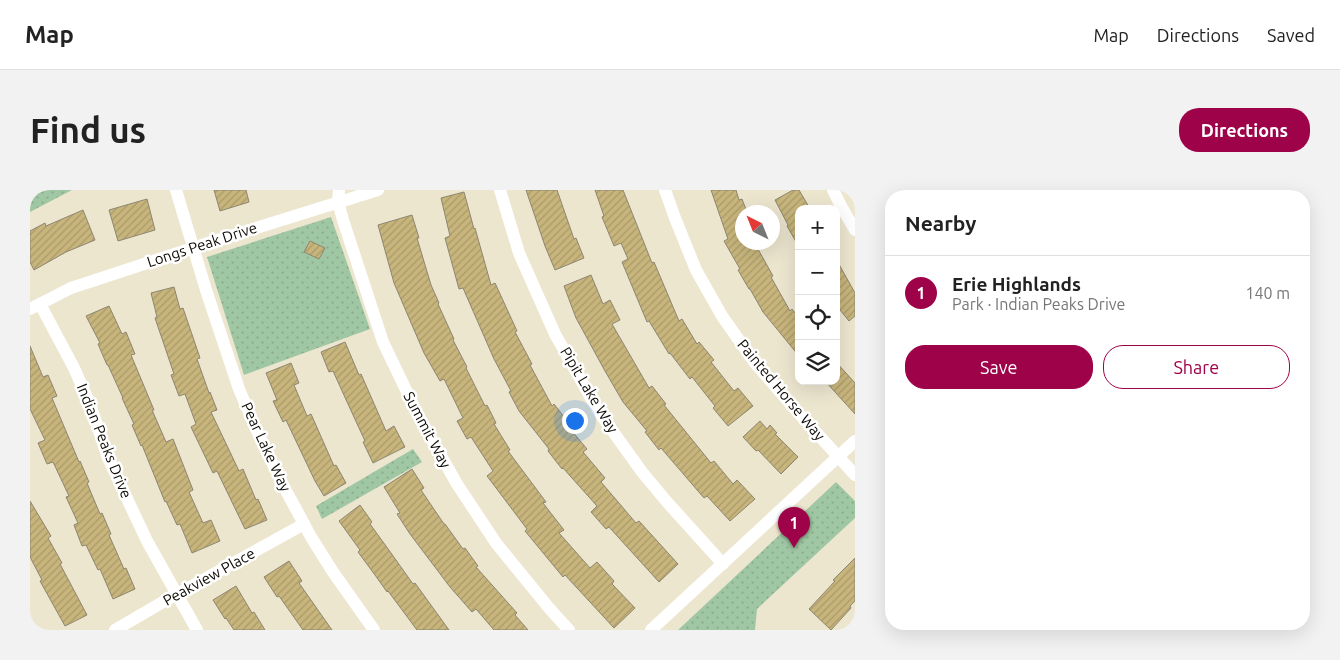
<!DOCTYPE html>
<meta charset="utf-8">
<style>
:root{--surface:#fff;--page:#f2f2f2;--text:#222;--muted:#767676;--line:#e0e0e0;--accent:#9e0248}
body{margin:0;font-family:Ubuntu,sans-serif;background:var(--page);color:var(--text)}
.controls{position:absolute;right:15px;top:15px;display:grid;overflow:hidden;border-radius:10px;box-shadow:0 5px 20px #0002}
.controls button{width:45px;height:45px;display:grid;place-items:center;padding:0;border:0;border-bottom:1px solid var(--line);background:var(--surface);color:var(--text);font:25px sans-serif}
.compass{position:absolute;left:705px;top:15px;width:45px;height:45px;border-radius:50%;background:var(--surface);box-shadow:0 5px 20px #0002;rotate:317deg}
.you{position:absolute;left:544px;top:230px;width:18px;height:18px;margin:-12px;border:4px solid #fff;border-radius:50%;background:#1a73e8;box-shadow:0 0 0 8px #1a73e833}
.badge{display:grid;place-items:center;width:32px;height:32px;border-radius:50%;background:var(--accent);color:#fff;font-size:16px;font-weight:700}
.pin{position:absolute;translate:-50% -41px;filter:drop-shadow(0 1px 2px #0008)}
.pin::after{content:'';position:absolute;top:26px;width:18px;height:15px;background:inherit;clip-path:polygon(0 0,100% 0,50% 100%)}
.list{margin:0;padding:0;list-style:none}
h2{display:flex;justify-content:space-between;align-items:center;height:65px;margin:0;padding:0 20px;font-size:21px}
h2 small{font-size:16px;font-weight:400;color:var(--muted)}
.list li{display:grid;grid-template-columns:32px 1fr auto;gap:15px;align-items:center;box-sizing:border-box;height:75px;padding:0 20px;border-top:1px solid var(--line)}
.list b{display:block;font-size:19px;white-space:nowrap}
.list p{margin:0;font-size:16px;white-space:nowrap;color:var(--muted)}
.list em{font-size:16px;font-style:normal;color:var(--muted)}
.actions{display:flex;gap:10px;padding:15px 20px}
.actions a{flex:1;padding:11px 0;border:1px solid var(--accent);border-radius:20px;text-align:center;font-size:18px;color:var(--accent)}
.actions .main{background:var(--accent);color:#fff}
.icon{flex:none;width:28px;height:28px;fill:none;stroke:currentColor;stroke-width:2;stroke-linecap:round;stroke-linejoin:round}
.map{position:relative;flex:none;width:825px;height:440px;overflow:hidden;border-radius:20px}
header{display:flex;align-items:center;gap:30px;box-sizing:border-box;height:70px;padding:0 25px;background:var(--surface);border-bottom:1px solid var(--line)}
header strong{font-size:24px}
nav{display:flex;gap:28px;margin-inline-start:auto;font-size:18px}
.intro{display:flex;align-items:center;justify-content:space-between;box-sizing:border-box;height:120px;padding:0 30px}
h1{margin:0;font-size:35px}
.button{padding:12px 22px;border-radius:20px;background:var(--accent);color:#fff;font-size:18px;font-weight:700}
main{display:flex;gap:30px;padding:0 30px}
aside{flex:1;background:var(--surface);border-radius:20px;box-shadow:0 5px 20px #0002}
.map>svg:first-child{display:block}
</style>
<header>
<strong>Map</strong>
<nav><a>Map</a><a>Directions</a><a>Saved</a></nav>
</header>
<div class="intro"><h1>Find us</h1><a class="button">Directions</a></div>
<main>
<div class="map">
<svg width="825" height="440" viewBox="0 0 825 440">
<defs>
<pattern id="park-dots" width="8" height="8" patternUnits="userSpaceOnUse" patternTransform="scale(1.25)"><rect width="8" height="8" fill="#a0c7a3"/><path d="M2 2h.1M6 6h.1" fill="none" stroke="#89aa8b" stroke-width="1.8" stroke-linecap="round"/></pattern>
<pattern id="building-hatch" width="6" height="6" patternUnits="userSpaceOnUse" patternTransform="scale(1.25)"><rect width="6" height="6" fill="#c7b57c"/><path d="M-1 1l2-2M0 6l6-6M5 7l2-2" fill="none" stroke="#aa9a6a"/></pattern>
</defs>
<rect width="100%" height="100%" fill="#ede6cf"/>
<!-- park -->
<g fill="url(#park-dots)">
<polygon points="0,0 42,0 0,22"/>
<polygon points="301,27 340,139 214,185 177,67"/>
<polygon points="383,259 392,272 292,329 286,316"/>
<polygon points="806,292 825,311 825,328 727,419 725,440 648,440"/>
</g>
<!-- building -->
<g fill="url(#building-hatch)" stroke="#8d8672">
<polygon points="184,0 216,0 219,12 190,21"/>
<polygon points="496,0 527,0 544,49 546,48 554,68 525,80 515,56"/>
<polygon points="565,0 593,0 622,73 624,72 649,131 652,129 667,154 669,152 684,170 681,172 704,201 708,198 723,216 698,236 683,218 685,216 662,187 660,189 640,163 639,164 619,131 617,132 592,72 598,69 591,53 584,56 572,27 574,26"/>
<polygon points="681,0 706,0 709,10 712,9 717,22 712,22 712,52 724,52 743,86 741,87 760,121 762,119 769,128 769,166 733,122 720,99 719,99 708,80 710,79 694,51 698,49"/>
<polygon points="763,0 769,0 779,17 775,19 769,19 769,57 757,36 758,35 745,10"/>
<polygon points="434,2 444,39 445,38 461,95 465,93 487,141 485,142 502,174 500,175 522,216 524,214 538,232 536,234 557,259 553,262 575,288 571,292 606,333 609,331 648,374 629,392 579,337 576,339 561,322 567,316 533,278 532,279 518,261 519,259 489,221 479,202 481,201 464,169 433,98 429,99 415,48 420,46 411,8"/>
<polygon points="117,9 125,40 88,51 79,20"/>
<polygon points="53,20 65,50 36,62 4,80 0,72 0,41 15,33 16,36"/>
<polygon points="382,25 389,48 387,48 401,95 409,113 408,114 424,149 423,150 437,177 436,178 455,216 457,215 466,233 464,234 480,260 478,261 516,312 513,313 534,340 529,343 560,378 567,372 584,391 582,394 605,418 584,438 535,385 533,387 495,341 497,339 457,286 463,281 441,247 437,249 427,231 433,228 414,189 410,191 394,163 364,93 348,35"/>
<polygon points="280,51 295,58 289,69 274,62"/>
<polygon points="806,69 825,103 825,126 819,131 806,115"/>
<polygon points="561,85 573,114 580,110 590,130 582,134 619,198 622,196 636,214 634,215 681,273 684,271 703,294 707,290 725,309 700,331 677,306 674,308 631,258 629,260 615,242 617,241 593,212 575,181 546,128 534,96"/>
<polygon points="144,97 150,119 153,118 170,168 167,169 179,203 180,202 187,220 181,222 209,281 213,279 226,310 228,309 237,330 215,339 187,281 183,283 161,237 166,234 155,204 149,206 141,185 144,184 125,128 127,127 121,103"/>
<polygon points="79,116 92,144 96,142 105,164 101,165 124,220 122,220 136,252 143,249 163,300 159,302 173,333 181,330 190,351 162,363 150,334 147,335 136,311 135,312 112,255 111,256 102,235 104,234 92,208 93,208 78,175 77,175 68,154 70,153 56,126"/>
<polygon points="315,152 329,185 331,184 356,241 364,236 375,257 343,273 333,252 335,251 318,214 303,181 299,182 291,162"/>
<polygon points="0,156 13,187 18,185 27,206 22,208 49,272 50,271 59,292 57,293 70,324 72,323 81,344 79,345 94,379 96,378 105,399 83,409 70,379 68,380 56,355 52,356 44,335 48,333 36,307 39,306 23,272 17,274 8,253 15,250 0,219"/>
<polygon points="806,172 825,193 825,224 795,191 806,191"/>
<polygon points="261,173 269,193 264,195 277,226 281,224 304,276 306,275 316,293 294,306 285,291 256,230 253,232 243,211 247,210 236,183"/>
<polygon points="730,231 737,239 740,235 747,243 745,244 768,267 751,284 728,260 726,261 713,247"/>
<polygon points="382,279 394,298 391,300 414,334 415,334 433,359 435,358 448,376 446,377 487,423 485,425 498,440 464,440 446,419 442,422 420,397 380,344 367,324 370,323 354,297"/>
<polygon points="0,311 21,346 18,348 32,373 30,374 57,425 35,436 10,391 12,390 0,367"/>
<polygon points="330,315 342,332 340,334 361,363 383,394 385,393 419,440 387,440 358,401 357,402 345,385 328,362 330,360 309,331"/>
<polygon points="825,368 825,411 820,416 821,418 801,440 779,419 805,391 803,390"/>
<polygon points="259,371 272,391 269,393 302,440 273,440 249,406 247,407 234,387"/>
<polygon points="206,396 222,423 224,422 235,440 204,440 196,428 195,429 183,410"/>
</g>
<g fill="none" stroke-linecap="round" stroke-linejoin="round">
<!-- street -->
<g stroke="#fff" stroke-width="12">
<polyline points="146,0 176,100 209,199 227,241 253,295 281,347 303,382 344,440"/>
<polyline points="309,0 308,12 313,30 353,152 389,227 427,294 466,353 519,418 539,440"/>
<polyline points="470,0 489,63 525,144 569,222 612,282 637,312 693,374"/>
<polyline points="635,0 645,28 666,80 692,126 725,173 773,228 825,285"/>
<polyline points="803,0 811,16 825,40"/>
<polyline points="10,114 44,178 60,214 78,268 117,351 167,440"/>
<polyline points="0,119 41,98 178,53 348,0"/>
<polyline points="85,440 133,412 274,334"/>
<polyline points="621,440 825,251"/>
</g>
</g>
<g text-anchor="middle" stroke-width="5" stroke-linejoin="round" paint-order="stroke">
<!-- street labels -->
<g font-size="15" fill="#0e0b05" stroke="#fff">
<text transform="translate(172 55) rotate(-18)" y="5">Longs Peak Drive</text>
<text transform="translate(559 200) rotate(59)" y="5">Pipit Lake Way</text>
<text transform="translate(751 200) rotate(50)" y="5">Painted Horse Way</text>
<text transform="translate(397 240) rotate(62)" y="5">Summit Way</text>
<text transform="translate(74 251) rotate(68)" y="5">Indian Peaks Drive</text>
<text transform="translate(236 257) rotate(65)" y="5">Pear Lake Way</text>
<text transform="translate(179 387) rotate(-29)" y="5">Peakview Place</text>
</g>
</g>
</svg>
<div class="controls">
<button>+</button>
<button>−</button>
<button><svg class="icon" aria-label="locate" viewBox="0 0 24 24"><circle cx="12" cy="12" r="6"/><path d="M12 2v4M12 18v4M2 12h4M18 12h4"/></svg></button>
<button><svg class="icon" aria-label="layers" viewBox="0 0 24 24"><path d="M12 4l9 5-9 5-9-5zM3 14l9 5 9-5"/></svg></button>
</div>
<svg class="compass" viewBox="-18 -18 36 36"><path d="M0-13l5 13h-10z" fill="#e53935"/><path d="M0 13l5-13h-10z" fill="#767676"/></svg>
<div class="you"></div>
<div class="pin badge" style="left:764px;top:358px">1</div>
</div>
<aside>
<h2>Nearby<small></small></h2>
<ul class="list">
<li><span class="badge">1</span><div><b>Erie Highlands</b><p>Park · Indian Peaks Drive</p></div><em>140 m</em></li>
</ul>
<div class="actions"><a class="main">Save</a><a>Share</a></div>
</aside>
</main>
